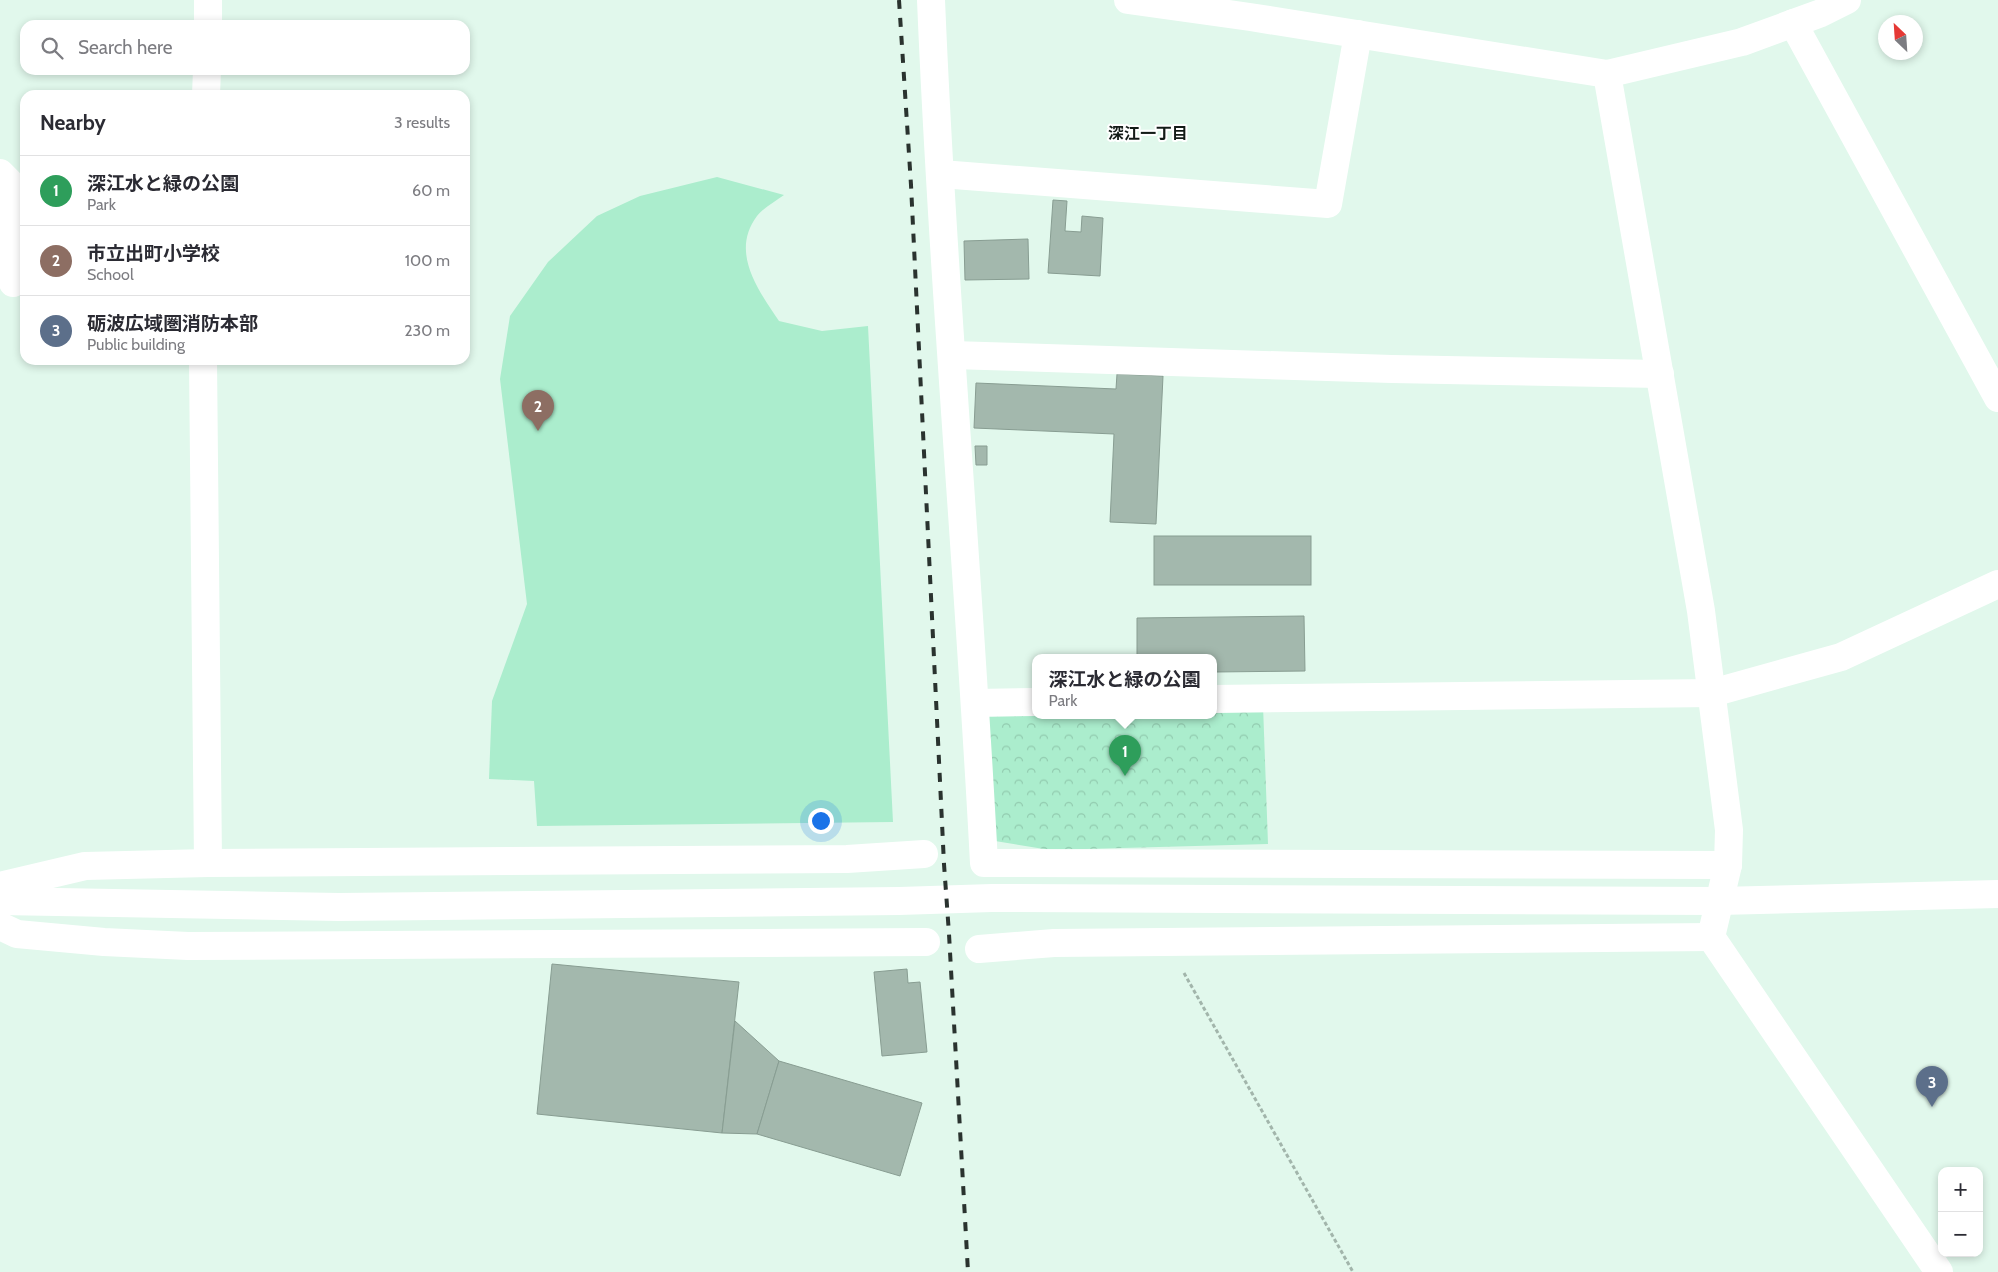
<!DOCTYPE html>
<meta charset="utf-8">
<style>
:root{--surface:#fff;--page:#f2f2f3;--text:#2b2b33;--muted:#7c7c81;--line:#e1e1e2;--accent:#7c3aed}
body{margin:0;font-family:Cabin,"Noto Sans JP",sans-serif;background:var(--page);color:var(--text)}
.controls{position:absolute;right:15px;bottom:15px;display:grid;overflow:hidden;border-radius:10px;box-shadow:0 2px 8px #0003}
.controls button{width:45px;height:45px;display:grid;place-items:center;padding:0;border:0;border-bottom:1px solid var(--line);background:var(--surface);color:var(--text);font:25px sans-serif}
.compass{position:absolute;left:1878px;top:15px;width:45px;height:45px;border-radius:50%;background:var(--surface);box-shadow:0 2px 8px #0003;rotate:335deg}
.you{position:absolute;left:820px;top:820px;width:18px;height:18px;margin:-12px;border:4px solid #fff;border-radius:50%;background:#1a73e8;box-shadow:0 0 0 8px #1a73e833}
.badge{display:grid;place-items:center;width:32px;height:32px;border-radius:50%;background:var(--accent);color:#fff;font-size:16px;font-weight:700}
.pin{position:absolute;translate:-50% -41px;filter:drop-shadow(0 1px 2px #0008)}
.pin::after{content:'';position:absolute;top:26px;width:18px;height:15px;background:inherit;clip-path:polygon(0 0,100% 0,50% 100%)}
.popup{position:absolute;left:1032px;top:654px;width:185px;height:65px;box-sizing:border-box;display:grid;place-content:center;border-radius:10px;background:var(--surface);filter:drop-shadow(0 1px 4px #0005);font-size:16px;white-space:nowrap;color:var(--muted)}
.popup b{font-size:19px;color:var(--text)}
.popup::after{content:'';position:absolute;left:50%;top:100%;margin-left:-10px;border:10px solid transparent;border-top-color:var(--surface)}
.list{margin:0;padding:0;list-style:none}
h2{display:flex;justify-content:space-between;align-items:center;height:65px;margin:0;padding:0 20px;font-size:21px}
h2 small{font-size:16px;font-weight:400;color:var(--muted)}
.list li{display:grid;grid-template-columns:32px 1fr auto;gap:15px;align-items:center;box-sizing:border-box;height:70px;padding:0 20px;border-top:1px solid var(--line)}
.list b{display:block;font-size:19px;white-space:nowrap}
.list p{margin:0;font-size:16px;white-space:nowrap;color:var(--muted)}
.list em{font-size:16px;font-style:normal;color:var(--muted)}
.icon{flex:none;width:28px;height:28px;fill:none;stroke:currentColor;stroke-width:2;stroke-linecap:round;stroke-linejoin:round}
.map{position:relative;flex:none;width:1998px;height:1272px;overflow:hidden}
.search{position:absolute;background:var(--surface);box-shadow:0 2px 8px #0003;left:20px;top:20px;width:450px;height:55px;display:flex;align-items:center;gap:12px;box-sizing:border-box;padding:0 18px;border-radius:15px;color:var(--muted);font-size:19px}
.panel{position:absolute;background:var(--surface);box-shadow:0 2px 8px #0003;left:20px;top:90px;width:450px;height:275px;border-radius:15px}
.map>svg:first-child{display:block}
</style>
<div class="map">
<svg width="1998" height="1272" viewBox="0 0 1998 1272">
<defs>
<pattern id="park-crowns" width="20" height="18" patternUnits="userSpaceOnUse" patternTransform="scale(1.25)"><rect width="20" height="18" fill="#abedcd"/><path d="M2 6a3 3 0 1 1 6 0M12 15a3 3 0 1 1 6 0" fill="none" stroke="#92cbaf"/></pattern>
</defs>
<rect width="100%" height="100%" fill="#e1f8ec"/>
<!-- park -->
<polygon fill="url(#park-crowns)" points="1214,705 1263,705 1268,844 1050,850 989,840 983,707 1036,715 1214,715"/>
<!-- garden -->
<path fill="#abedcd" d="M717,177L784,195C776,201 763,208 757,216C730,252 758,290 779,321L822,331L868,326L893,822L537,826L534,781L489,779L492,701L527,604L500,379L510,316L548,262L597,216L640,196Z"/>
<!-- building -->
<g fill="#a3b8ad" stroke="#889d92">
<polygon points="1053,200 1067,201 1065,231 1081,232 1082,216 1103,218 1100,276 1048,273"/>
<polygon points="1028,239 1029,279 965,280 964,241"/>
<polygon points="1117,374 1163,376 1156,524 1110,522 1114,434 974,428 976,383 1116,389"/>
<polygon points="975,446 987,446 987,465 976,465"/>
<rect x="1154" y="536" width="157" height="49"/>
<polygon points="1304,616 1305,671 1214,672 1214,657 1137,657 1137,618"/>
<polygon points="552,964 739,982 722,1133 537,1114"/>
<polygon points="907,969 908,983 920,982 927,1052 882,1056 874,972"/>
<polygon points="735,1021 779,1061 757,1134 722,1133"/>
<polygon points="779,1061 922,1103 900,1176 757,1134"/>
</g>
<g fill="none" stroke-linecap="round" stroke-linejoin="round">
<!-- path -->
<polyline stroke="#a2b5ab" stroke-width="3" stroke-dasharray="4 2.5" stroke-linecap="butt" points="1184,973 1353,1272"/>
<!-- street -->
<g stroke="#fff" stroke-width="28">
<path d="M931,0C943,288 969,575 984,863L1728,865"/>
<polyline points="1128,0 1250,17 1607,74 1742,42 1821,13 1847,0"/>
<polyline points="1793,23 1998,398"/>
<polyline points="208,25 208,0"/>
<polyline points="1607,74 1701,611 1729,830 1728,865 1711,937 1939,1272"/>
<polyline points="206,95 207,70"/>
<polyline points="0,173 9,182 13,283"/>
<polyline points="941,174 1328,204 1358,34"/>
<polyline points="952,355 1392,369 1660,374"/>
<polyline points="203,360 208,863"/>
<polyline points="1214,699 1712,693 1841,657 1998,584"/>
<polyline points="976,703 1036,702"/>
<polyline points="0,886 85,866 208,863 847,859 924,854"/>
<polyline points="0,926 17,934 104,942 188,946 926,942"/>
<polyline points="979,949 1054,943 1711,937"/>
</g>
<!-- secondary -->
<polyline stroke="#fff" stroke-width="28" points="0,901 339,907 899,901 992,898 1719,901 1998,894"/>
<!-- rail -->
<polyline stroke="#2a332f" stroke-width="4" stroke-dasharray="9 9" stroke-linecap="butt" points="899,0 911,185 944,864 949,934 968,1272"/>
</g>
<g text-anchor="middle" stroke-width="4" stroke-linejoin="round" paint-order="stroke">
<!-- neighbourhood labels -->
<g font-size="16" font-weight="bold" fill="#131b17" stroke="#fff">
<text x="1148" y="139">深江一丁目</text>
</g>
</g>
</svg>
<div class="controls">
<button>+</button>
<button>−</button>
</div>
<svg class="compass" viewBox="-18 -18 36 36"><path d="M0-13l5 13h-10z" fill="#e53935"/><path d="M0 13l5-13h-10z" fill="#7c7c81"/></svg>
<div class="you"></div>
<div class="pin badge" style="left:1125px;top:776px;background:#2e9e5b">1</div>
<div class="popup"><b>深江水と緑の公園</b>Park</div>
<div class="pin badge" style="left:538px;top:431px;background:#8d6e63">2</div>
<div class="pin badge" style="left:1932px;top:1107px;background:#5c6f8a">3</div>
<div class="search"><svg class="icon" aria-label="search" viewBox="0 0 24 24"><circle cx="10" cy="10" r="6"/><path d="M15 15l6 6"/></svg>Search here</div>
<section class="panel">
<h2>Nearby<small>3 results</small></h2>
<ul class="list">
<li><span class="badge" style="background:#2e9e5b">1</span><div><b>深江水と緑の公園</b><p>Park</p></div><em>60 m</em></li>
<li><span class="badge" style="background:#8d6e63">2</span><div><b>市立出町小学校</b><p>School</p></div><em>100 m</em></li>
<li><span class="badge" style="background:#5c6f8a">3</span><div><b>砺波広域圏消防本部</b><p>Public building</p></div><em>230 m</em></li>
</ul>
</section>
</div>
